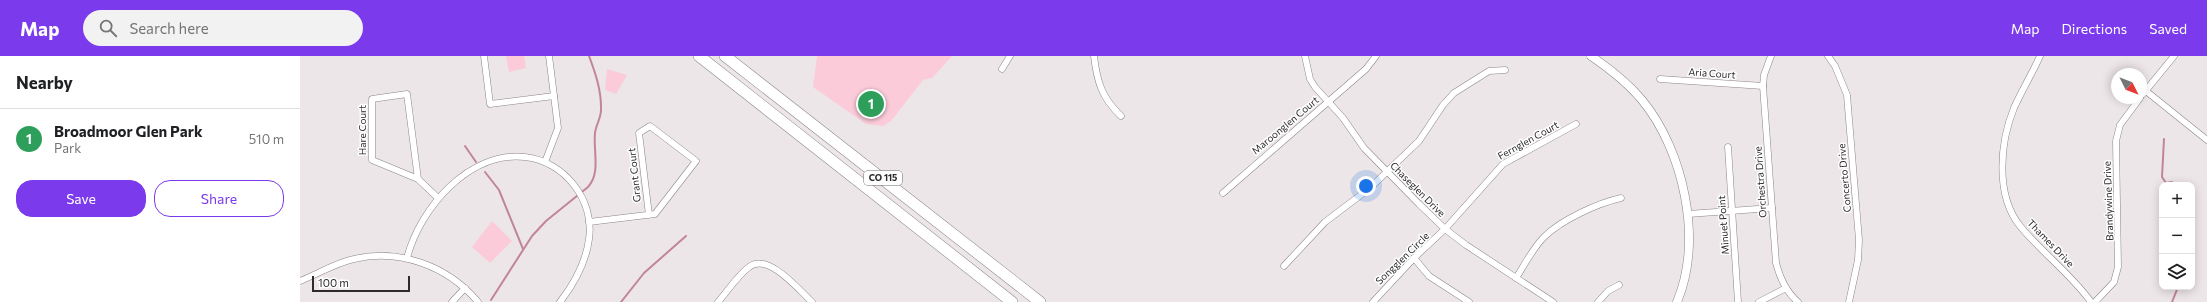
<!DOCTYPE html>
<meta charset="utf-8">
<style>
:root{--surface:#fff;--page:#f2f2f2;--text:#202124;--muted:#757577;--line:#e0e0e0;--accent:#7c3aed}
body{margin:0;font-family:Commissioner,sans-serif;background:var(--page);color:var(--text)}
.controls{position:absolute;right:12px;bottom:12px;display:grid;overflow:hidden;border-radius:8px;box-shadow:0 2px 10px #0003}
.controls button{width:36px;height:36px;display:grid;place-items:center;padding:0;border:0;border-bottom:1px solid var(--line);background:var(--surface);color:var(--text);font:20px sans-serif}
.compass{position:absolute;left:1811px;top:12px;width:36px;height:36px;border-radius:50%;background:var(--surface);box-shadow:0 2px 10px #0003;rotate:132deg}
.scale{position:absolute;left:12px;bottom:10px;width:98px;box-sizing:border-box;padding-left:4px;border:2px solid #2c2a2b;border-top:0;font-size:11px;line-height:14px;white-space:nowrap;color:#2c2a2b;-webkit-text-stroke:3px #fff;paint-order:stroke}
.you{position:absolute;left:1066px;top:130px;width:14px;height:14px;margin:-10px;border:3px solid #fff;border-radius:50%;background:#1a73e8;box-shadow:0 0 0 6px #1a73e833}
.badge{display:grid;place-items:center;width:26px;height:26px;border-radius:50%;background:var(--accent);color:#fff;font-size:13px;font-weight:700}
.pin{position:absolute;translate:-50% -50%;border:2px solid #fff;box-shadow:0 1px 4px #0006}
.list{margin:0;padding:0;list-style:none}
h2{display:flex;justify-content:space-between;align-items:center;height:52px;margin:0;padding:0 16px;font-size:17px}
h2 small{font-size:13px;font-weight:400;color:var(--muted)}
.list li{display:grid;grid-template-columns:26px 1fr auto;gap:12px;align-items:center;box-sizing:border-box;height:60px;padding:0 16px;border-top:1px solid var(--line)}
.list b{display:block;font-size:15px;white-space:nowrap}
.list p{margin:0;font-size:13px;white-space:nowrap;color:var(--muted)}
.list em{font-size:13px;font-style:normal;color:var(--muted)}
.actions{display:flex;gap:8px;padding:12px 16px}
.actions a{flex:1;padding:9px 0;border:1px solid var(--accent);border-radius:16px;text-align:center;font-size:14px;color:var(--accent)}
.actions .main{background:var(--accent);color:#fff}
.icon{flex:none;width:22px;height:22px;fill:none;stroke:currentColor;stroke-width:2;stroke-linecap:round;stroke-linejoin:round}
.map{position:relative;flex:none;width:1907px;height:246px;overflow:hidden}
header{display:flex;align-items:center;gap:24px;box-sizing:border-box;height:56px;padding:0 20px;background:var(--accent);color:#fff}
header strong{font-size:19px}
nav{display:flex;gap:22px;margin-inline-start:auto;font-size:14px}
.search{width:280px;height:36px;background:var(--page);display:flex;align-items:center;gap:10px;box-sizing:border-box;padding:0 14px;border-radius:22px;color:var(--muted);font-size:15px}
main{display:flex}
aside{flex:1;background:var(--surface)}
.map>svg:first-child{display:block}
</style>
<header>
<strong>Map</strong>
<div class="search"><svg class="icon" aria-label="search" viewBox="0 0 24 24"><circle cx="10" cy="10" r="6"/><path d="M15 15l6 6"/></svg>Search here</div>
<nav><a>Map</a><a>Directions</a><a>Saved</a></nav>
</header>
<main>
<aside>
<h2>Nearby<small></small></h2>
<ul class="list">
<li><span class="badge" style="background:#2e9e5b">1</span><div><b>Broadmoor Glen Park</b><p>Park</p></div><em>510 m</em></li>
</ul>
<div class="actions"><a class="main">Save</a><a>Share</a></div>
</aside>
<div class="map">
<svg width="1907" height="246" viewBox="0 0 1907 246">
<rect width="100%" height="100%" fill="#ede6e8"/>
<!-- green -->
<g fill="#fbcbd9">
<polygon points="206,0 224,0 226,12 209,16"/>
<polygon points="517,0 652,0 632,22 623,24 591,65 583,70 566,68 513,31"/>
<polygon points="307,13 327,19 316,38 305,34"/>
<polygon points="192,165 212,185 190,207 172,191"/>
</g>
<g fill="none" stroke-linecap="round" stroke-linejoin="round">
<!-- stream -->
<g stroke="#c18598" stroke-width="2">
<polyline points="1864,83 1862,121 1866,127 1872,126 1874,129"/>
<polyline points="165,90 176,106"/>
<polyline points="185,116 199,134 223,193"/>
<path d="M191,244L232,180L246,165L288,131C301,117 293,95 295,77C296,68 302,61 301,51C301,33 295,16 289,0"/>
<polyline points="321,246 344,217 386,180"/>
<polyline points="1872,246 1878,231"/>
</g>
<!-- minor casing -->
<g stroke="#8b8587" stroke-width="7">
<g id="minor">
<polyline points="184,0 190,48 254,40"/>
<path d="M794,0C797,26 802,42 821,60"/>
<polyline points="1005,0 1010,23 1015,31 1043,62 1064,92 1119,148 1145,173 1166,189 1253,246"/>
<path d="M1471,0L1464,19L1463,30L1476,207C1480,222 1486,236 1498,246"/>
<polyline points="1528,0 1535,10 1547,39 1559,184 1558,204 1549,246"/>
<path d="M1740,0C1732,18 1722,34 1714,52C1700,86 1695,139 1720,170C1742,197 1771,218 1791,246"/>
<polyline points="702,13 710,0"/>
<polyline points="1360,23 1463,30"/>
<polyline points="1846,35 1907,84"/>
<polyline points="1843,38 1874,0"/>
<polyline points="1428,91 1438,246"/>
<polyline points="245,106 258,72 249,0"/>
<polyline points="118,123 72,104 72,43 107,38 118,123 138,142"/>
<polyline points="923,137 1066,13 1076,0"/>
<polyline points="1388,158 1472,152"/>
<polyline points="289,166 355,158 396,105 350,70 339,77 349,159"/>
<path d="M107,202C120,152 169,95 225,101C264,105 295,144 289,183C286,206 274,228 260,246"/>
<polyline points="1114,202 1129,220 1169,246"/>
<polyline points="984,210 1025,166 1070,132 1119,85 1143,49 1154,37 1189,15 1205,14"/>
<path d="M1216,222C1225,208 1233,192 1244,181C1261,164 1298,147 1321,142"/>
<path d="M0,225C18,218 35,207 54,203C99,192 148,210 178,246"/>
<polyline points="152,246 165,232"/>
<path d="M418,246C428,235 437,220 449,211C468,196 499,234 512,246"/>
<polyline points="1073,246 1114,202 1145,173 1203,108 1276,68"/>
<polyline points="1298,246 1308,235 1319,229"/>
<polyline points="1459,246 1486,232"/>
<polyline points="1795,246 1814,226 1818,211 1816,85 1820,69 1840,42"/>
</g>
</g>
<!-- tertiary casing -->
<g stroke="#8b8587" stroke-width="9">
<path id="tertiary" d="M1291,0C1310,13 1327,26 1342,44C1384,95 1403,184 1377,246"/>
</g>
<!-- motorway casing -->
<g stroke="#8b8587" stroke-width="12">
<g id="motorway">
<polyline points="399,0 712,246"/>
<polyline points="425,0 740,246"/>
</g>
</g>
<!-- minor -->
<use href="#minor" stroke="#fff" stroke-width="6"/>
<!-- tertiary -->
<use href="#tertiary" stroke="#fff" stroke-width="8"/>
<!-- motorway -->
<use href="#motorway" stroke="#fff" stroke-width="11"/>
</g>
<g text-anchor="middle" stroke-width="3" stroke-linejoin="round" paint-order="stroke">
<!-- shield labels -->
<rect fill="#fff" stroke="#6b6a6b" stroke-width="1" x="564" y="115" width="38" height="14" rx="3"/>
<g font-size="9" font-weight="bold" fill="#2c2a2b">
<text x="583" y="125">CO 115</text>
</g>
<!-- street labels -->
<g font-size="10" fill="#2c2a2b" stroke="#fff">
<text transform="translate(1412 17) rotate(4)" y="4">Aria Court</text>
<text transform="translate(985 69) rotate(-40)" y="4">Maroonglen Court</text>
<text transform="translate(62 74) rotate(-90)" y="4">Hare Court</text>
<text transform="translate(1228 84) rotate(-29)" y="4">Fernglen Court</text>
<text transform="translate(334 119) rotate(-96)" y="4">Grant Court</text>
<text transform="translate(1544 122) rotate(-95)" y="4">Concerto Drive</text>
<text transform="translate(1460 126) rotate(-94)" y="4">Orchestra Drive</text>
<text transform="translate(1118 133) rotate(45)" y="4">Chaseglen Drive</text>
<text transform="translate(1808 145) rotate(-92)" y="4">Brandywine Drive</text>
<text transform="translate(1423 169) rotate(-94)" y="4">Minuet Point</text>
<text transform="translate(1751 187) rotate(46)" y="4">Thames Drive</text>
<text transform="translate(1102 202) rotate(-44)" y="4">Songglen Circle</text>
</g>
</g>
</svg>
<div class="controls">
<button>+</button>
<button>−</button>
<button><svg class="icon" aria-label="layers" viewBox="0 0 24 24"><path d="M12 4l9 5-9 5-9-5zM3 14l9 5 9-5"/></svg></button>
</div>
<svg class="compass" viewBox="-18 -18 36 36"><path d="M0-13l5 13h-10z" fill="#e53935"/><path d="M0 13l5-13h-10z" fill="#757577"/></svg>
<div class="scale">100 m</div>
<div class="you"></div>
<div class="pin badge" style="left:571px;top:48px;background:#2e9e5b">1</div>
</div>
</main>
